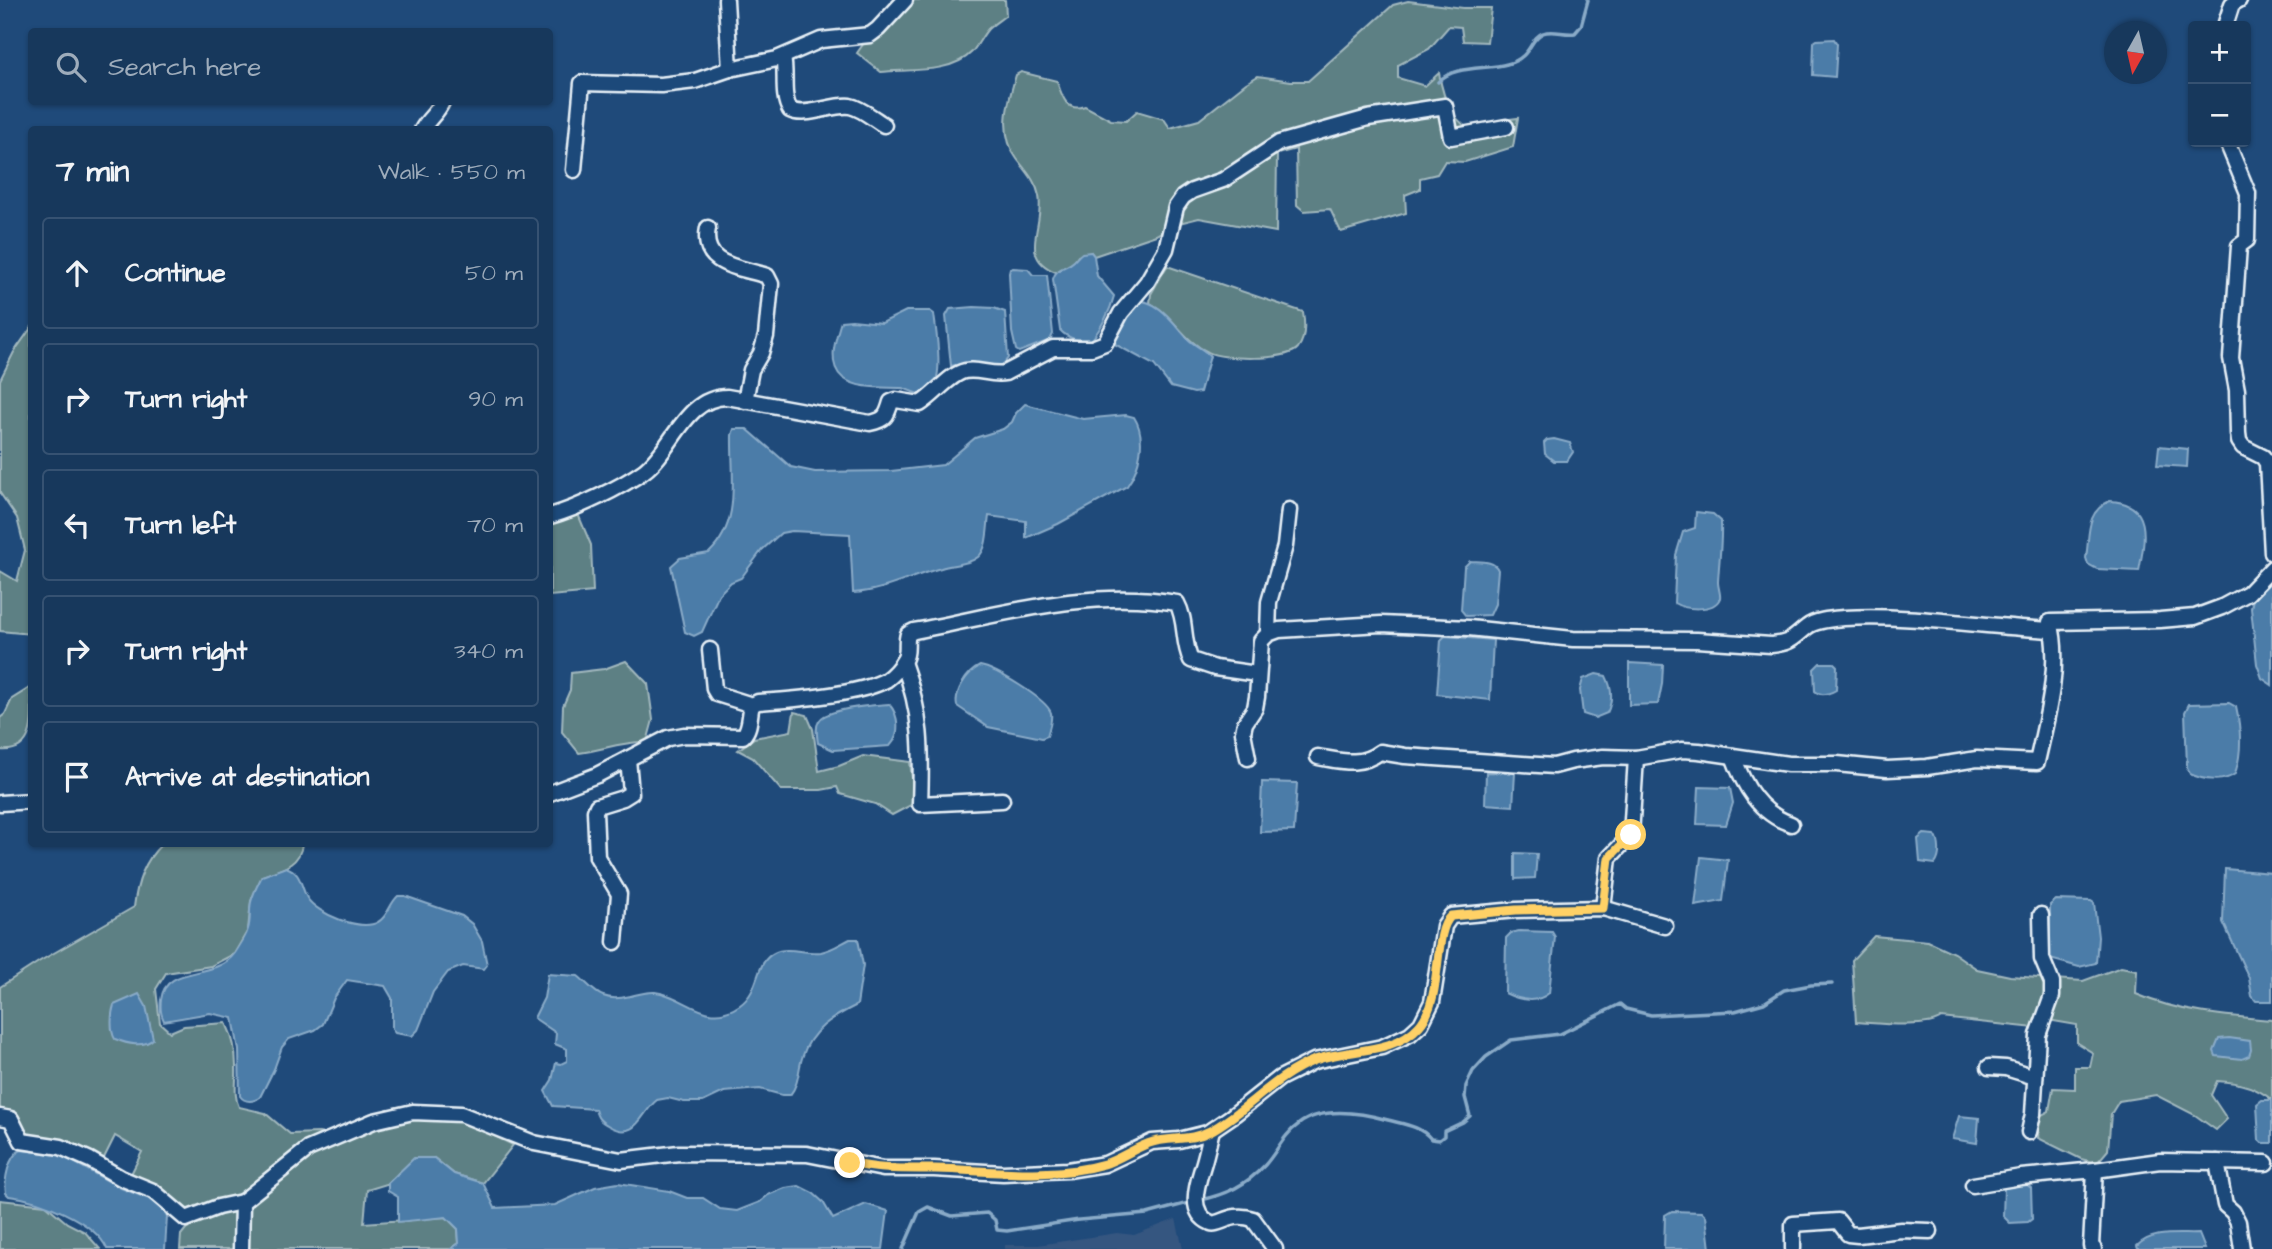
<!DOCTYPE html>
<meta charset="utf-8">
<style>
:root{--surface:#17385c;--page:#244365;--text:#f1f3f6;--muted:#9eacbb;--line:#365272}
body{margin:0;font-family:"Architects Daughter",sans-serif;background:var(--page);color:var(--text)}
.controls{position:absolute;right:21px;top:21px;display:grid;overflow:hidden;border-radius:7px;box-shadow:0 2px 5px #0004}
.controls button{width:63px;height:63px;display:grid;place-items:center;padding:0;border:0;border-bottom:2px solid var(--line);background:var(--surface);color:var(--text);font:35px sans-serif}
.compass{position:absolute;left:2104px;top:21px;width:63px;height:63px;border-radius:50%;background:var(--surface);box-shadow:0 2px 5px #0004;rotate:188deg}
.stop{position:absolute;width:21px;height:21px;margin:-16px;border:5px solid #ffd166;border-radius:50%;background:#fff}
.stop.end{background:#ffd166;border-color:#fff;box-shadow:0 2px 7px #0008}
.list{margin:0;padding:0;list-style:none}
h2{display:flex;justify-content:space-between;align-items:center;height:91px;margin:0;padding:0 28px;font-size:30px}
h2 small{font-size:23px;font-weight:400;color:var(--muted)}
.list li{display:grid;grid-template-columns:46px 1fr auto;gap:21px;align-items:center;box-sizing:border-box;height:112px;margin:0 14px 14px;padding:0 14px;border:2px solid var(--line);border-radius:7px}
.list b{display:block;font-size:26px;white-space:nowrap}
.list em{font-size:23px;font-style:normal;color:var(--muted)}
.icon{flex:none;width:38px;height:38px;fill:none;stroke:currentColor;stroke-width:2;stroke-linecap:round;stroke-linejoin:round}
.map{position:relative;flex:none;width:2272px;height:1249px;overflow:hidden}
.search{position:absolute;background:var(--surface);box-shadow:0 2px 5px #0004;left:28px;top:28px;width:525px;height:77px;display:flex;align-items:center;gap:18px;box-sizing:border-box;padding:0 24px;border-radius:7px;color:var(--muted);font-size:26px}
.panel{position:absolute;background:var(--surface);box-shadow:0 2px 5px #0004;left:28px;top:126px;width:525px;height:721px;border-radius:7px}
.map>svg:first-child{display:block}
</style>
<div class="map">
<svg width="2272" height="1249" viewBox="0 0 2272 1249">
<rect width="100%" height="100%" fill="#1f4a7a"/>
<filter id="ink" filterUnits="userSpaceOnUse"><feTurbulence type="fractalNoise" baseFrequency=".0143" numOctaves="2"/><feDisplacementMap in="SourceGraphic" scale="14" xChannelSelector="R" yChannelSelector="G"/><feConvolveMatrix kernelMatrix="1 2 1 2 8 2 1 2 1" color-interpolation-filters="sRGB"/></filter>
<g filter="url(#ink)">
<!-- built -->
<polygon fill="#365680" points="1176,1219 1183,1249 1005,1249 1005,1245 1038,1245 1117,1233 1134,1235"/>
<!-- green -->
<g fill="#5d8084" stroke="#a2b8be" stroke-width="2">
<path d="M912,0H1005L1006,15C1000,20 993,24 988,29C982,36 978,45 972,52C951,74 909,69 881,72L857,53L864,43L878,37Z"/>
<path d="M1408,1L1463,8H1491L1487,42L1463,41L1461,27L1449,26L1429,49L1398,65V78L1425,86L1439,73C1444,106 1454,121 1481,138L1502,120L1518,118L1513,147L1465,162L1445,161L1437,174L1420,178V189L1405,195L1406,213L1341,232L1330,209L1304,211L1297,205L1296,149L1277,154L1276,232L1199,218L1175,224L1156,235L1094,256L1091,252L1078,256L1074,262L1056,272C1017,257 1045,226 1039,196C1036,181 1026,171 1017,159C998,133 1008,102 1016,75L1021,72L1057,81C1062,96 1066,113 1085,106L1111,120L1126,121L1137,111L1164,119L1170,128L1199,120L1246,83L1258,76L1291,81H1308L1393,5Z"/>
<path d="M1167,266L1303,312C1305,324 1306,338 1298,348C1287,361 1222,360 1208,352C1184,341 1173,315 1150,303L1151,294Z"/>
<polygon points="31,328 31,634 0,631 0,571 17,581 25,550 17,518 0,493 0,380 14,352"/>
<polygon points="550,511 578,514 591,545 593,592 550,596"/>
<path d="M626,661L648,684L653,720L647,742C623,741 602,750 579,753L562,732L563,706L570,690L571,673L604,669Z"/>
<path d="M31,687C32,713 38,754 0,750V718L5,714L12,699Z"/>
<polygon points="794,712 807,715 813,729 819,771 839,766 863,756 910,762 915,803 892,815 875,804 840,794 837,787 821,790 781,790 753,758 738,750 754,738 791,731"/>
<path d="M162,844H302C300,866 279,870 262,876L251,901L248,930L234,954L211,966L166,973L156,989L160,1023L170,1032L184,1026L226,1023C233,1037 236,1052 236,1067C237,1081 233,1095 239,1107L265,1113L290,1134L319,1133L348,1140L386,1123L425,1116L468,1123L513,1145L483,1183L454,1174L434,1158L399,1172L390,1183L367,1190L364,1223L446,1217L458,1229L459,1243L451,1249H180L181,1235L190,1224L129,1178L142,1152L115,1136L102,1162L31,1137L18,1121L0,1113V987L40,961L134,907C137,882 144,861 162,844Z"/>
<path d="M1874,936L1928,941L1954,953L1977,969L2010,976L2083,981L2121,967L2137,970L2136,994C2180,1013 2225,1016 2272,1020V1100C2256,1086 2237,1082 2217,1081L2211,1095L2227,1119L2216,1130L2195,1115L2156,1095L2119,1101L2111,1114L2108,1150L2097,1163L2081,1159L2038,1138L2040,1116L2049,1111L2053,1088L2075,1089V1067H2090L2093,1053L2077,1043V1025L2048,1020L2035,1028L1941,1018C1928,1029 1874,1023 1856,1022L1852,960Z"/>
<polygon points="0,1200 46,1205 67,1223 85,1232 100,1249 0,1249"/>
</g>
<!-- water -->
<g fill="#4b7ca8" stroke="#8aabc8" stroke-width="2">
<polygon points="1834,39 1837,44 1835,77 1813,75 1814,42 1817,40"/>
<path d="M1091,252L1094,256L1097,276L1114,296C1110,312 1101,328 1091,341C1080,342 1067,338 1060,330L1053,279C1057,266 1066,269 1074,261C1077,258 1079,255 1082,253Z"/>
<polygon points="1013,268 1028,269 1033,275 1047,275 1053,334 1050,340 1019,352 1016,350 1012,332 1009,273 1010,269"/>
<path d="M1135,300C1161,301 1172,322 1188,339C1195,346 1204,349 1210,356L1200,392L1194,393L1171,387L1154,365L1111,342Z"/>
<polygon points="974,307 994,308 1005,312 1008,358 1001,367 971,362 951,366 946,316 950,309"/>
<path d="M906,311H930L934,314C936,331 944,375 932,389C929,392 927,393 923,394C915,395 909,389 902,388C884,387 859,390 843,378C826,364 836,338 841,321L852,320L882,323Z"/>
<path d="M1025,404L1083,419L1126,415L1134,417C1147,437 1140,468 1127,486L1058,524L1026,538V521L989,516C987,528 988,549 978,557C968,565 953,564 941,568C911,576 885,591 853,593L850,534L792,531L781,533L762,550L741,578L731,582L719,594L702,632L694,636L685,632L671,566L680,558L709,553C742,522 731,477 732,435L734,429H747L791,467L815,472L891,471L943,465L975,438L1003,429L1012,422L1016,413Z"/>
<polygon points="1554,439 1570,443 1573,452 1567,461 1554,461 1545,454 1544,443 1547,440"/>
<polygon points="2159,446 2188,449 2187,467 2157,465"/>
<path d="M2110,501C2153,503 2145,539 2139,571L2097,569L2088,564L2086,558C2090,534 2085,512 2110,501Z"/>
<path d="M1696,512L1713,514L1721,521C1722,542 1719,561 1718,582C1718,587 1721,595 1720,598C1714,613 1684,609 1674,603L1676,555L1683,532L1695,528Z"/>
<path d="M1470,561C1480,562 1494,560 1498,570L1495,604L1490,615L1466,616L1461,610L1464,567Z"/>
<polygon points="2272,581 2272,685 2262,678 2257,664 2251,608 2253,599"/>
<polygon points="1445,636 1493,640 1490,700 1437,694 1441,640"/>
<polygon points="1629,663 1663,665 1662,684 1658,704 1629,705"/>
<path d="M1820,663H1834L1837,666L1836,690C1829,694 1821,697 1815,691L1814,669Z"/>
<path d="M980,666C994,668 1047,699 1051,713C1052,719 1049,730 1047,736L1042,738L988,727L957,706C954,692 967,672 980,666Z"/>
<path d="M1596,674L1606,676C1612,688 1613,701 1607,713L1595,718L1583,714L1580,690L1583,679Z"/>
<path d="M2229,703L2236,707C2241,729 2242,753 2235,774C2223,783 2203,780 2190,774L2187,767L2185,712L2189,704Z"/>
<path d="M889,704C899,715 901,735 890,746L833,750L818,743C817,736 815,727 819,721C825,709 875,705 889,704Z"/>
<polygon points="1486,772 1515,773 1513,806 1485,804"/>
<polygon points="1262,782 1297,783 1294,831 1260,832"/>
<polygon points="1699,787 1730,788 1733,803 1726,825 1697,824"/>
<path d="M1924,834L1935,835C1940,842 1941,857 1935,864L1920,862L1918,839Z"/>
<polygon points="1515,853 1537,854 1535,878 1515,879"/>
<polygon points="1701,857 1728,860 1723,901 1695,906"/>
<path d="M286,867C302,873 300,885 307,898C317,914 361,932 378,922C388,917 389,904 398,896H405L462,916L472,924L482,941L487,965L484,969L463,966L448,972L433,992L418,1030L412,1036L395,1033L392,1029V998L385,986L347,980L334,998L323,1024L315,1030L289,1039L282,1047L274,1069L260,1097C254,1102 245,1103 240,1096L239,1050L233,1018L210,1013L164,1021C161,1015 160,1007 161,1000C165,963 215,981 235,953C239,946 246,937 248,929C251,920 249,910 251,902C253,893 258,884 262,876Z"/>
<polygon points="2225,869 2272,873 2272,1001 2256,1001 2252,996 2249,978 2223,922"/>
<polygon points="2056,900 2091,901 2094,903 2098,937 2096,963 2079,967 2050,959 2050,905"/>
<path d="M1519,931L1552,932L1555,937L1549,993C1536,1004 1519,1000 1505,993L1506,938L1511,933Z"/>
<path d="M850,939H858L863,965L857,1005C833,1017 810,1030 802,1058C798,1071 799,1084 790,1095H782L760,1089L724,1092L703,1102H684L668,1098L657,1100C641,1112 637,1142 609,1126C600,1121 597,1118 595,1109L553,1106L545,1091L552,1080L556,1063L561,1064L567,1061V1049L555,1044L556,1033L534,1018L544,998L548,974L578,976C586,982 594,993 603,996C621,1003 638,991 655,992C686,995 706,1029 740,1005C761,990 754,963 774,953C787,946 806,954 821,952C832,950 840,944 850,939Z"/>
<path d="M139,994L146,1006L153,1039C144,1048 127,1044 115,1039C110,1031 111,1014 114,1005Z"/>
<polygon points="2229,1038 2250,1041 2251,1050 2249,1056 2242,1059 2216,1056 2214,1051 2219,1039"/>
<polygon points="2262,1100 2272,1100 2272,1143 2262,1143 2259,1140 2257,1104"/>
<polygon points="1959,1116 1979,1118 1977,1143 1952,1139"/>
<path d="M21,1150L61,1155L121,1188L160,1203L167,1216L165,1249H107C95,1221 38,1199 9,1196L6,1193C4,1181 8,1156 21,1150Z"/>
<polygon points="414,1158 434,1158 454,1174 483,1183 495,1208 555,1205 595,1187 618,1183 669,1191 687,1198 703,1198 720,1209 737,1211 760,1202 768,1195 785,1188 799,1186 813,1193 823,1202 833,1219 866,1204 888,1211 883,1249 451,1249 459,1243 458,1229 446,1217 398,1222 398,1197 388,1191 388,1183"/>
<polygon points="2026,1184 2031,1188 2032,1219 2028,1222 2010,1223 2003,1216 2004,1188"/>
<polygon points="1672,1211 1702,1212 1706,1216 1710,1249 1664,1249 1665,1215"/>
<path d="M2199,1234L2205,1249H2138L2137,1246C2152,1230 2179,1235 2199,1234Z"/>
</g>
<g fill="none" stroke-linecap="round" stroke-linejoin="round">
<!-- stream -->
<g stroke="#8aabc8" stroke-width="3.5">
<path d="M1438,82C1454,65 1486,70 1507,64C1533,57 1529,38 1543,33C1553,29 1565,35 1575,33L1581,26L1588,0"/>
<path d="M1200,1200C1226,1195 1246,1185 1265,1165C1277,1152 1283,1135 1299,1124C1323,1106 1362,1113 1388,1120C1403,1124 1421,1126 1431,1139L1439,1140L1444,1136V1131L1463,1122L1470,1116L1465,1097L1466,1086L1473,1071L1486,1057L1511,1040L1560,1034L1620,1004L1626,1009L1651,1015L1735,1011L1764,1003L1784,990L1811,985L1832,984"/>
<polyline points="903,1249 919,1212 928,1207 952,1216 987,1213 995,1220 997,1230 1007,1231 1079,1220 1147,1214 1192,1202"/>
</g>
<!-- minor casing -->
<g stroke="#e8f1f8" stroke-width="19">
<g id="minor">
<polyline points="726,0 730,69"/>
<polyline points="2225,26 2232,4 2239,0"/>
<path d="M783,57C787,74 781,95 790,110C805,118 832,104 850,106C861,108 874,119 884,125"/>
<path d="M422,130C429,117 436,115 442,102"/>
<polyline points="2227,142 2248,193 2247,240 2239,246 2231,358 2237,390 2238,433 2239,441 2243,447 2263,457 2267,463 2272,553"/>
<polyline points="574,170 582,83 661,85 695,81 730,69 777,59 821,40 870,35 878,29 905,0"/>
<path d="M708,228C700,267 741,267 767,276L771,284L766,336L761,353L751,370L745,401"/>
<path d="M550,516C578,508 620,488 644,471C673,449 685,397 727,397L870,423C885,420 887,416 891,402L896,400L920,404C935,395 950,374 965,371C979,368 991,376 1005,373L1053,348H1092L1105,343L1121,313L1147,282L1166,249L1176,207L1183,197L1192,191L1223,180L1279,143L1368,118L1445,106L1451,137L1506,127"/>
<polyline points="1268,634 1269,602 1285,546 1289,510"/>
<polyline points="710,650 714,689 717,694 752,705"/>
<path d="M903,662C922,714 922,749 920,804L1002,800"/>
<path d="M1733,756C1744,786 1759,813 1791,824"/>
<path d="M1318,757C1342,761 1360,767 1380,752L1405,756L1554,766L1573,761L1603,757L1636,758L1682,750L1699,751L1788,764H1837L1887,769L1927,767L1977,759L2037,762C2046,721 2062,663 2050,622L2160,620L2195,617L2222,607L2248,593L2272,568"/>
<path d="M1248,758L1243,732L1245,723L1255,708L1257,697L1261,641L1268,634L1279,630L1381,624L1469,628L1573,639L1697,640L1771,645C1792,643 1793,638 1807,627C1815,620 1833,619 1844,618C1911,614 1985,627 2052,630"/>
<path d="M550,793L597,775L668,738L684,735L743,736C751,728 749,715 752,705L758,702C790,700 859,695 886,680C893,675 900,667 904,660C909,652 905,643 908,634L914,631C1000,615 1088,588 1177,603C1187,621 1182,642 1191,660L1215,668L1257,674"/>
<polyline points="0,803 32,801"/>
<polyline points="1603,908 1609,858 1631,835 1636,758"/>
<polyline points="615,942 619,894 597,857 595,811 597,806 623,798 631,793 628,759"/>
<polyline points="1989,1067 2006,1068 2035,1077"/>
<polyline points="0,1117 11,1119 22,1141 61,1147 90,1160 121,1178 153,1191 186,1219 218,1207 242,1202"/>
<path d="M1212,1130C1209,1141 1207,1152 1204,1162C1199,1180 1185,1212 1211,1223C1219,1226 1232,1211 1253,1219L1275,1249"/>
<polyline points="2029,1132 2033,1114 2038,1035 2052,996 2052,983 2042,959 2041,915"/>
<polyline points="2217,1162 2225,1205 2233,1212 2238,1222 2242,1249"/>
<polyline points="2095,1170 2160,1161 2266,1163"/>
<polyline points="1973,1185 2021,1177 2095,1170 2091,1246 2094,1249"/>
<polyline points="241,1249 242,1202 308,1149 374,1121 413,1112 461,1114 534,1143 621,1160 679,1153 807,1154 883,1169 934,1169 1003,1173 1068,1170 1105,1164 1152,1142 1179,1140 1207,1133 1232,1116 1280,1078 1314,1061 1382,1047 1410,1034 1421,1024 1432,1002 1444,926 1451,916 1516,910 1603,908 1665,926"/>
<polyline points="1793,1249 1793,1224 1838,1221 1848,1234 1858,1235 1901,1230 1930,1231"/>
</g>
</g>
<!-- minor -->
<use href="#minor" stroke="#1f4a7a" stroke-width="14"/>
</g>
</g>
<g fill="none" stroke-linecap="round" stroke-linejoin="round" filter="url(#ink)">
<!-- route -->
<path stroke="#ffd166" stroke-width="9" d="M850,1163C879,1170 905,1169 935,1169C991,1170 1049,1180 1104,1164C1121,1159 1135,1147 1153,1142C1172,1137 1191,1141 1210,1131C1247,1111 1274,1076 1315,1060C1349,1048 1393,1055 1419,1026C1444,999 1432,932 1451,916L1516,910L1603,908L1609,858L1631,835"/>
</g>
</svg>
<div class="controls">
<button>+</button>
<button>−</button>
</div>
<svg class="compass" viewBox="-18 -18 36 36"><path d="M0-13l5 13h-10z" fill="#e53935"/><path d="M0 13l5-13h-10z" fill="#9eacbb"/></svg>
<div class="stop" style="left:1631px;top:835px"></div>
<div class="stop end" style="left:850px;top:1163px"></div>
<div class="search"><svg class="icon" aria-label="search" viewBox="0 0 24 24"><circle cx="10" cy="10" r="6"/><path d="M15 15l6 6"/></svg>Search here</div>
<section class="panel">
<h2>7 min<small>Walk · 550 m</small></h2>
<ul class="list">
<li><svg class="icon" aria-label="ahead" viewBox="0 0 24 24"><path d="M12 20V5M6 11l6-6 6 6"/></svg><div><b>Continue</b></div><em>50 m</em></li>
<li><svg class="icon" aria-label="right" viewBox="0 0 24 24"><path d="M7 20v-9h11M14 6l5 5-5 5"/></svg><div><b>Turn right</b></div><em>90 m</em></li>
<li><svg class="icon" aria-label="left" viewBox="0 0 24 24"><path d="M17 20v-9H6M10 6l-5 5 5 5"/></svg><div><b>Turn left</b></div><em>70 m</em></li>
<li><svg class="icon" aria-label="right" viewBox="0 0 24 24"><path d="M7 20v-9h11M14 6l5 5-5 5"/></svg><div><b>Turn right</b></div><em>340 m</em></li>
<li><svg class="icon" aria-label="arrive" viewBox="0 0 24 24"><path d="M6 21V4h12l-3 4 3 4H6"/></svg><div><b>Arrive at destination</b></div></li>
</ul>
</section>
</div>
